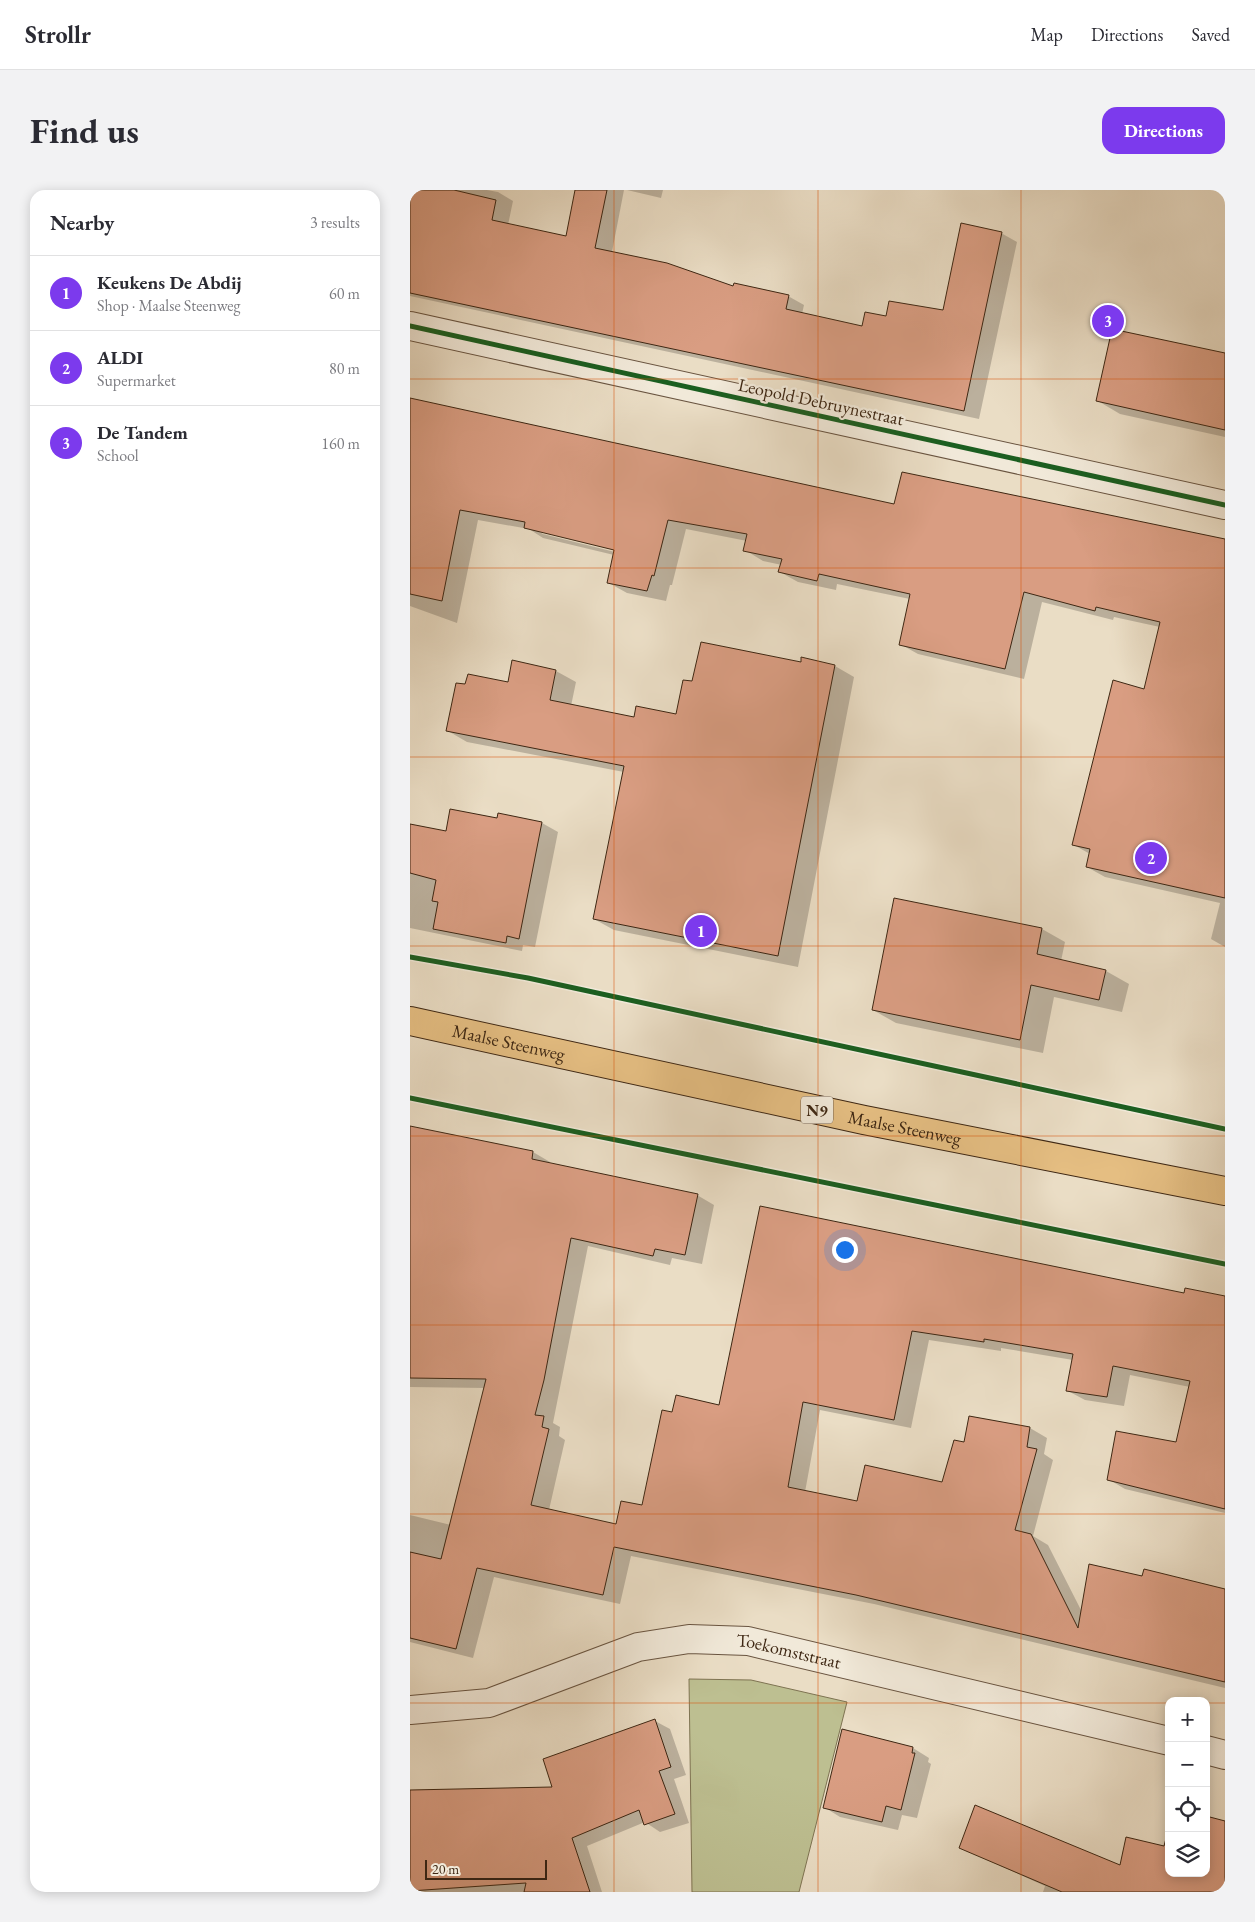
<!DOCTYPE html>
<meta charset="utf-8">
<style>
:root{--surface:#fff;--page:#f2f2f3;--text:#2b2b33;--muted:#7c7c81;--line:#e1e1e2;--accent:#7c3aed}
body{margin:0;font-family:"EB Garamond",serif;background:var(--page);color:var(--text)}
.controls{position:absolute;right:15px;bottom:15px;display:grid;overflow:hidden;border-radius:10px;box-shadow:0 2px 12px #0003}
.controls button{width:45px;height:45px;display:grid;place-items:center;padding:0;border:0;border-bottom:1px solid var(--line);background:var(--surface);color:var(--text);font:25px sans-serif}
.scale{position:absolute;left:15px;bottom:12px;width:122px;box-sizing:border-box;padding-left:5px;border:2px solid #3e2713;border-top:0;font-size:14px;line-height:18px;white-space:nowrap;color:#3e2713;-webkit-text-stroke:4px #f1e9d9;paint-order:stroke}
.you{position:absolute;left:434px;top:1059px;width:18px;height:18px;margin:-12px;border:4px solid #fff;border-radius:50%;background:#1a73e8;box-shadow:0 0 0 8px #1a73e833}
.badge{display:grid;place-items:center;width:32px;height:32px;border-radius:50%;background:var(--accent);color:#fff;font-size:16px;font-weight:700}
.pin{position:absolute;translate:-50% -50%;border:2px solid #fff;box-shadow:0 1px 5px #0006}
.list{margin:0;padding:0;list-style:none}
h2{display:flex;justify-content:space-between;align-items:center;height:65px;margin:0;padding:0 20px;font-size:21px}
h2 small{font-size:16px;font-weight:400;color:var(--muted)}
.list li{display:grid;grid-template-columns:32px 1fr auto;gap:15px;align-items:center;box-sizing:border-box;height:75px;padding:0 20px;border-top:1px solid var(--line)}
.list b{display:block;font-size:19px;white-space:nowrap}
.list p{margin:0;font-size:16px;white-space:nowrap;color:var(--muted)}
.list em{font-size:16px;font-style:normal;color:var(--muted)}
.icon{flex:none;width:28px;height:28px;fill:none;stroke:currentColor;stroke-width:2;stroke-linecap:round;stroke-linejoin:round}
.map{position:relative;flex:none;width:815px;height:1702px;overflow:hidden;border-radius:15px}
header{display:flex;align-items:center;gap:30px;box-sizing:border-box;height:70px;padding:0 25px;background:var(--surface);border-bottom:1px solid var(--line)}
header strong{font-size:24px}
nav{display:flex;gap:28px;margin-inline-start:auto;font-size:18px}
.intro{display:flex;align-items:center;justify-content:space-between;box-sizing:border-box;height:120px;padding:0 30px}
h1{margin:0;font-size:35px}
.button{padding:12px 22px;border-radius:15px;background:var(--accent);color:#fff;font-size:18px;font-weight:700}
main{display:flex;gap:30px;padding:0 30px}
aside{flex:1;background:var(--surface);border-radius:15px;box-shadow:0 2px 12px #0003}
.map>svg:first-child{display:block}
</style>
<header>
<strong>Strollr</strong>
<nav><a>Map</a><a>Directions</a><a>Saved</a></nav>
</header>
<div class="intro"><h1>Find us</h1><a class="button">Directions</a></div>
<main>
<aside>
<h2>Nearby<small>3 results</small></h2>
<ul class="list">
<li><span class="badge">1</span><div><b>Keukens De Abdij</b><p>Shop · Maalse Steenweg</p></div><em>60 m</em></li>
<li><span class="badge">2</span><div><b>ALDI</b><p>Supermarket</p></div><em>80 m</em></li>
<li><span class="badge">3</span><div><b>De Tandem</b><p>School</p></div><em>160 m</em></li>
</ul>
</aside>
<div class="map">
<svg width="815" height="1702" viewBox="0 0 815 1702">
<rect width="100%" height="100%" fill="#eaddc5"/>
<filter id="stains"><feTurbulence type="fractalNoise" baseFrequency=".004" numOctaves="4"/><feColorMatrix values="0 0 0 0 .2 0 0 0 0 .09 0 0 0 0 .02 0 0 0 .5 -.17"/></filter>
<radialGradient id="worn" r=".72"><stop offset=".6" stop-color="#630" stop-opacity="0"/><stop offset="1" stop-color="#630" stop-opacity=".3"/></radialGradient>
<!-- green -->
<polygon fill="#bdbf91" stroke="#7e7352" points="279,1489 341,1490 437,1512 389,1702 282,1702"/>
<!-- shadow -->
<g fill="#0003" fill-rule="evenodd">
<polygon points="0,0 77,0 88,2 103,11 98,35 157,48 166,0 214,0 202,62 324,98 378,106 394,115 392,124 453,138 477,128 534,122 591,43 607,52 569,229 0,106"/>
<polygon points="217,0 253,0 251,8"/>
<polygon points="815,164 815,247 710,224 688,211"/>
<path d="M0,210L485,315L815,351V757L801,749L810,713L695,687L677,677L680,664L664,655L735,500L750,437L704,427L703,430L632,412L614,489L508,464L490,454L500,409L427,394L426,400L388,392L370,382L372,375L353,371L335,360L337,351L276,339L262,395H260L256,411L217,403L199,393L204,365L133,348L119,339L68,330L47,433L0,416ZM128,341L210,361L209,363L133,344Z"/>
<polygon points="425,476 444,487 388,777 204,740 184,729 214,582 57,552 38,541 99,493 146,481 166,492 161,516 225,528 267,526 283,493"/>
<polygon points="88,630 132,633 148,642 125,757 113,755 112,761 0,738 0,635 37,642"/>
<polygon points="485,709 632,739 655,752 651,771 696,781 719,794 712,822 644,807 633,863 486,833 463,820"/>
<polygon points="0,938 123,962 140,972 139,974 287,1005 304,1015 292,1074 262,1068 260,1075 178,1056 143,1233 150,1237 149,1246 155,1250 139,1320 207,1335 233,1317 263,1223 310,1216 351,1017 775,1105 815,1108 815,1323 715,1299 698,1289 767,1254 780,1197 720,1185 714,1216 675,1210 658,1201 663,1170 591,1158 591,1161 519,1150 501,1238 410,1220 395,1302 448,1313 533,1293 555,1253 620,1238 637,1248 634,1264 643,1270 623,1346 638,1355 672,1422 815,1423 815,1498 464,1414 221,1366 210,1414 84,1387 63,1468 0,1452 0,1325 41,1335 75,1198 0,1197"/>
<polygon points="245,1531 260,1539 276,1585 264,1589 279,1633 250,1642 235,1632 177,1656 192,1702 0,1702 0,1600 72,1601 72,1598 144,1598"/>
<polygon points="503,1558 519,1568 518,1572 521,1574 507,1628 492,1625 488,1640 430,1627 414,1617"/>
<polygon points="551,1658 694,1702 633,1702 635,1696"/>
</g>
<!-- building -->
<g fill="#d99d82" stroke="#3e2713">
<polygon points="0,0 44,0 86,10 82,30 156,46 165,0 197,0 185,58 257,73 323,96 324,93 379,105 376,119 452,136 455,122 476,126 479,111 533,120 551,33 592,42 554,221 0,103"/>
<polygon points="702,139 815,163 815,240 686,211"/>
<polygon points="0,208 484,314 492,282 815,349 815,708 676,677 680,659 662,655 703,490 734,499 750,432 686,417 685,421 614,402 595,479 489,455 500,404 409,384 407,391 368,382 372,369 333,361 337,344 258,330 244,386 242,385 237,401 197,393 204,360 114,338 115,332 50,320 32,411 0,404"/>
<polygon points="291,452 391,472 391,467 425,475 368,766 183,729 214,576 36,541 46,493 55,494 58,484 98,492 102,470 146,480 140,510 224,527 226,516 266,524 273,490 282,491"/>
<polygon points="40,619 87,628 88,623 132,632 109,749 97,746 96,753 23,739 28,712 22,711 26,690 0,683 0,634 36,641"/>
<polygon points="484,708 632,738 627,764 696,780 689,810 621,795 610,850 462,820"/>
<polygon points="0,936 123,961 122,969 288,1004 275,1065 245,1059 243,1066 161,1048 134,1190 125,1225 134,1226 132,1237 139,1239 121,1315 206,1334 211,1311 232,1315 252,1220 262,1222 266,1205 309,1215 350,1016 774,1103 775,1098 815,1106 815,1319 697,1290 706,1241 766,1252 780,1191 703,1176 697,1207 656,1201 663,1164 574,1149 574,1152 502,1141 484,1230 393,1212 378,1297 447,1311 455,1275 532,1292 544,1250 554,1252 559,1226 620,1237 617,1257 627,1259 605,1340 621,1344 668,1438 679,1374 732,1386 734,1379 815,1399 815,1492 446,1405 204,1357 193,1405 67,1378 46,1459 0,1448 0,1362 31,1369 76,1189 0,1188"/>
<polygon points="245,1529 261,1577 249,1581 265,1624 234,1635 229,1620 162,1648 180,1702 114,1702 116,1693 0,1701 0,1600 142,1597 133,1569"/>
<polygon points="432,1539 503,1557 502,1563 505,1563 491,1620 476,1616 472,1632 413,1618"/>
<polygon points="565,1615 710,1675 716,1647 754,1656 759,1637 759,1683 796,1683 796,1626 815,1631 815,1702 652,1702 549,1658"/>
</g>
<g fill="none" stroke-linecap="round" stroke-linejoin="round">
<!-- minor casing -->
<g stroke="#695440" stroke-width="30">
<g id="minor">
<polyline points="0,136 815,315"/>
<path id="s1" d="M0,1520L79,1513L228,1457L279,1449L338,1451L759,1551"/>
<polyline points="796,1560 815,1565"/>
</g>
</g>
<!-- primary casing -->
<g stroke="#3e2713" stroke-width="30">
<g id="primary">
<path id="s2" d="M0,831L454,930L815,1001"/>
</g>
</g>
<!-- minor -->
<use href="#minor" stroke="#f1e9d9" stroke-width="28"/>
<!-- primary -->
<use href="#primary" stroke="#e5be82" stroke-width="28"/>
<!-- cycleway casing -->
<g stroke="#f1e9d9" stroke-width="8">
<g id="cycleway">
<polyline points="0,136 815,315"/>
<polyline points="0,767 118,788 815,939"/>
<polyline points="0,908 815,1074"/>
</g>
</g>
<!-- cycleway -->
<use href="#cycleway" stroke="#1b5e20" stroke-width="5"/>
</g>
<!-- grid -->
<path fill="none" stroke="#d7540d" stroke-width="1" stroke-opacity="0.55" d="M204,0V1702M408,0V1702M611,0V1702M0,189H815M0,378H815M0,567H815M0,756H815M0,946H815M0,1135H815M0,1324H815M0,1513H759M796,1513H815"/>
<g text-anchor="middle" stroke-width="4.5" stroke-linejoin="round" paint-order="stroke">
<!-- shield labels -->
<rect fill="#f1e9d9" stroke="#74614e" stroke-width="1" x="391" y="906.5" width="32" height="27" rx="4"/>
<g font-size="16" font-weight="bold" fill="#3e2713">
<text x="407" y="926">N9</text>
</g>
<!-- street labels -->
<g font-size="18" fill="#3e2713" stroke="#f1e9d9">
<text transform="translate(411 212) rotate(12)" y="6">Leopold Debruynestraat</text>
<text dy="6" stroke="none"><textPath href="#s2" startOffset="101">Maalse Steenweg</textPath></text>
<text dy="6" stroke="none"><textPath href="#s2" startOffset="506">Maalse Steenweg</textPath></text>
<text dy="6" stroke="none"><textPath href="#s1" startOffset="391">Toekomststraat</textPath></text>
</g>
</g>
<rect width="100%" height="100%" filter="url(#stains)"/>
<rect width="100%" height="100%" fill="url(#worn)"/>
</svg>
<div class="controls">
<button>+</button>
<button>−</button>
<button><svg class="icon" aria-label="locate" viewBox="0 0 24 24"><circle cx="12" cy="12" r="6"/><path d="M12 2v4M12 18v4M2 12h4M18 12h4"/></svg></button>
<button><svg class="icon" aria-label="layers" viewBox="0 0 24 24"><path d="M12 4l9 5-9 5-9-5zM3 14l9 5 9-5"/></svg></button>
</div>
<div class="scale">20 m</div>
<div class="you"></div>
<div class="pin badge" style="left:291px;top:741px">1</div>
<div class="pin badge" style="left:741px;top:668px">2</div>
<div class="pin badge" style="left:698px;top:131px">3</div>
</div>
</main>
